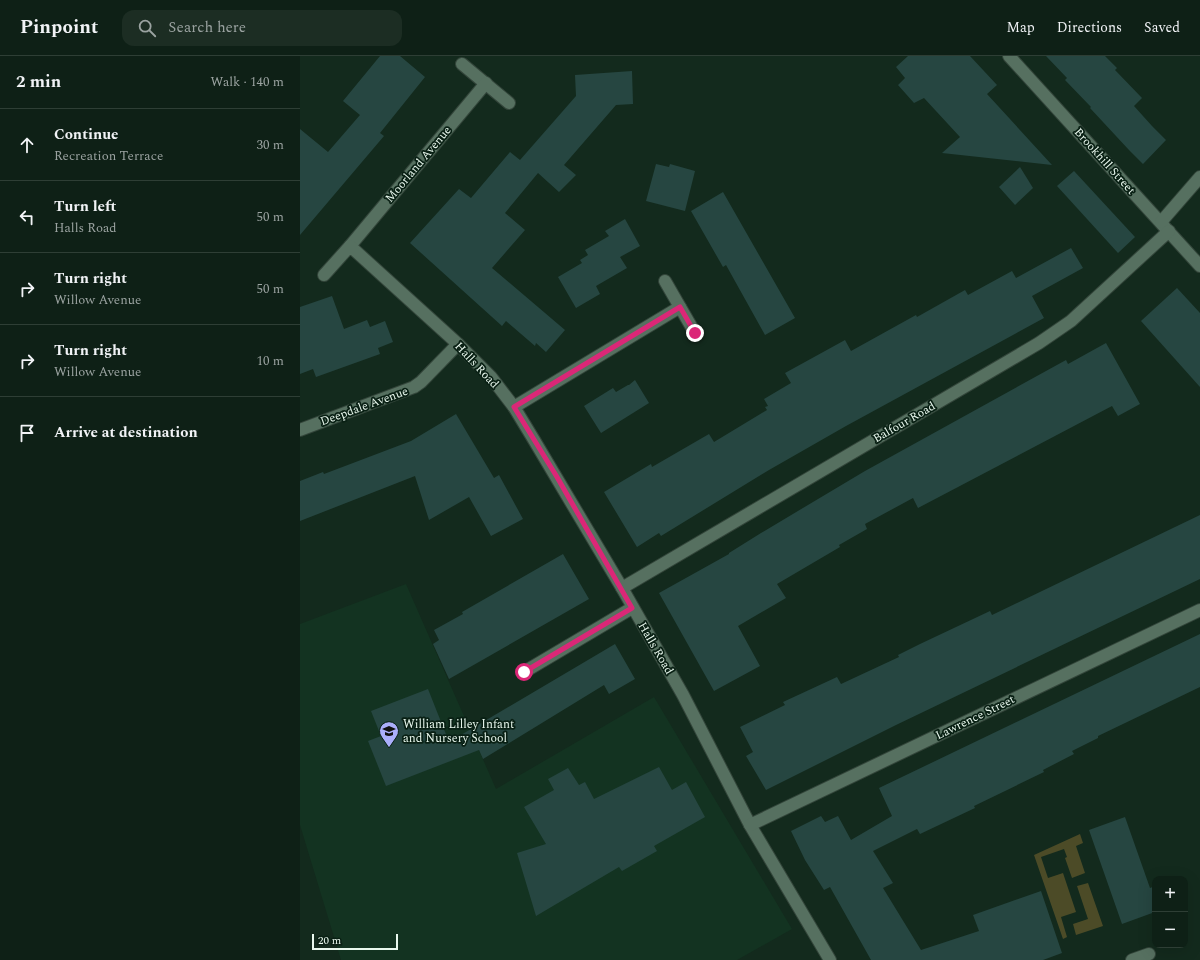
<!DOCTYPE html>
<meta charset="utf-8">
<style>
:root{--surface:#0e2016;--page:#1c2d23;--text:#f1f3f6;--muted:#9ba3a1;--line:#2e3e35}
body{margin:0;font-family:Spectral,serif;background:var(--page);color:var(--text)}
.controls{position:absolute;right:12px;bottom:12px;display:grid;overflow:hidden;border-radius:8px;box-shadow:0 4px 16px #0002}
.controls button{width:36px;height:36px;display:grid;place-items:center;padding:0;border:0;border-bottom:1px solid var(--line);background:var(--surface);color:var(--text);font:20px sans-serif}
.scale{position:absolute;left:12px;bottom:10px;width:86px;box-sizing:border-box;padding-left:4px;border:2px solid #e9f8ee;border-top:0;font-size:11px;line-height:14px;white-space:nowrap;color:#e9f8ee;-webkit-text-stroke:3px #092014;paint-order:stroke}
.stop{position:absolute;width:12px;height:12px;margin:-9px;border:3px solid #db2777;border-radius:50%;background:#fff}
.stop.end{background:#db2777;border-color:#fff;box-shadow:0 1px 4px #0008}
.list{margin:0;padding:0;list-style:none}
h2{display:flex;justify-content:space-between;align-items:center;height:52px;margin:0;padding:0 16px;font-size:17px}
h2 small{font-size:13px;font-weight:400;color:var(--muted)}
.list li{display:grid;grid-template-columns:26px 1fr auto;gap:12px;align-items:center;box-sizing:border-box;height:72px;padding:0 16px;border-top:1px solid var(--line)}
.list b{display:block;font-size:15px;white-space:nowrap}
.list p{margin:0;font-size:13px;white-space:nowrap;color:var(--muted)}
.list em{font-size:13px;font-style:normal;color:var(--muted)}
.icon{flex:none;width:22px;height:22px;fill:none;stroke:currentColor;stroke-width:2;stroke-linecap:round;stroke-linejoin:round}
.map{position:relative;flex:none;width:900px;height:904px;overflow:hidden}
header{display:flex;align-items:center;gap:24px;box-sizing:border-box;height:56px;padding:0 20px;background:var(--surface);border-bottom:1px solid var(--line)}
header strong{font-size:19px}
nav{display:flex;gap:22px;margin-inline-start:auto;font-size:14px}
.search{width:280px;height:36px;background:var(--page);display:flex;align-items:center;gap:10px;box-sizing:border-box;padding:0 14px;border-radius:12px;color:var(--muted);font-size:15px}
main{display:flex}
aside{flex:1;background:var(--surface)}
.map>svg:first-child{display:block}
</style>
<header>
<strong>Pinpoint</strong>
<div class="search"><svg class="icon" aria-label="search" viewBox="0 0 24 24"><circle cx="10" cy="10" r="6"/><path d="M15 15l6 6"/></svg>Search here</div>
<nav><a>Map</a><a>Directions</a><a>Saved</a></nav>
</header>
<main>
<aside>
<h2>2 min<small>Walk · 140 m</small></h2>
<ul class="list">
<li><svg class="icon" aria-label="ahead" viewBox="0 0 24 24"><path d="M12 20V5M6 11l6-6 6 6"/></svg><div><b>Continue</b><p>Recreation Terrace</p></div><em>30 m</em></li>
<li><svg class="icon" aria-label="left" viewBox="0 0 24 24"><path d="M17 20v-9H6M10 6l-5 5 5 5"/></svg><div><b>Turn left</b><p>Halls Road</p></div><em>50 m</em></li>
<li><svg class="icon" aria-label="right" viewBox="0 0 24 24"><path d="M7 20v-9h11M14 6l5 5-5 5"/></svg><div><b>Turn right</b><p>Willow Avenue</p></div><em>50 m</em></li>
<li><svg class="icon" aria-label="right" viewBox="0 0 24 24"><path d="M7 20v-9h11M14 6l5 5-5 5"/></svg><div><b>Turn right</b><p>Willow Avenue</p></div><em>10 m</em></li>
<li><svg class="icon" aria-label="arrive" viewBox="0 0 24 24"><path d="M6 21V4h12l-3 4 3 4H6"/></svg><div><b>Arrive at destination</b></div></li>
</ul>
</aside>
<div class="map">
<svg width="900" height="904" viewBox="0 0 900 904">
<rect width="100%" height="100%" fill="#132a1d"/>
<!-- built -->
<polygon fill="#133321" points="106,528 196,733 354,641 492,873 437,904 41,904 0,769 0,568"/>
<!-- green -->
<g fill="#4c4b27">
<polygon points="780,778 783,787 776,790 785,817 772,822 765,802 767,801 764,793 741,801 748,822 763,817 776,856 761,861 767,881 763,883 734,799"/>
<polygon points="788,827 803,870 776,879 773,868 788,863 777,830"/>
</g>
<!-- building -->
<g fill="#264641">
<polygon points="80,0 100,0 125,21 80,77 84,80 0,179 0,73 28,96 60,59 43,45"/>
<polygon points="608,0 670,0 697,29 687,38 752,109 642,97 660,81 624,42 614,47 598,29 605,22 596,11"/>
<polygon points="746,0 805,0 817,12 815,14 842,42 834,50 852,70 866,84 843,108 829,94 790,52 791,51 765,24 767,22"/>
<polygon points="332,15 333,48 316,49 264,109 276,119 259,136 238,117 205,157 225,174 192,212 265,274 246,296 236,287 235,290 206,265 202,270 110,187 159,133 171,142 210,96 220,104 276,40 275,19"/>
<polygon points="356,108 369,111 370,108 395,115 385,155 346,145"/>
<polygon points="720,111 733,132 715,149 699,131"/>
<polygon points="774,115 835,181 818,197 757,130"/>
<polygon points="423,136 495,262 465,279 426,209 423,211 391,155"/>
<polygon points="325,163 340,190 320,201 327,212 296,230 300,238 276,252 258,221 282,207 280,204 288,199 285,194 309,180 305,175"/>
<polygon points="771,192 783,212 732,240 744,262 546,370 469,414 361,480 359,477 337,491 304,436 351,408 352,411 409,378 414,386 467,354 465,351 468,350 464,343 491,327 485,317 545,284 551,295 616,259 617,261 665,234 668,239 712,215 716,222"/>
<polygon points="877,232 900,257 900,331 841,265"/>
<polygon points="32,240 44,273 67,264 70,271 85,265 93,286 78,292 80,298 16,321 13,313 0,318 0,251"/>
<polygon points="806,287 840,348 818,360 812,350 618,452 613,442 565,468 567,473 539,489 540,491 477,528 486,542 438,570 460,610 414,635 359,537 429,498 429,497 461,477 565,415 766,304 768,308"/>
<polygon points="335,324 349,347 301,377 284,350 313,332 316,336 328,329 329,329"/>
<polygon points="156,358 194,422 199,419 223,463 191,480 169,441 129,464 115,420 0,465 0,425 23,416 24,418 111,385"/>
<polygon points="900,459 900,523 596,669 466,734 446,700 453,696 440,671 485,649 483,646 537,621 541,628 599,601 598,599 620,588 690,555 692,559"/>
<polygon points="263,498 289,543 149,623 133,588 139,584 134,574 163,558 162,556"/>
<polygon points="900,578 900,631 798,680 798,682 772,695 774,698 743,714 744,716 674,750 675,752 620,778 617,773 573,795 593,827 583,832 621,894 679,875 673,859 741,835 762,897 743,904 571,904 530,831 524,834 505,804 491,775 521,760 525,766 538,760 551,784 592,760 579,732"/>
<polygon points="315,588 335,623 309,638 304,629 183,703 179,694 86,730 68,685 81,680 71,655 128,633 149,686"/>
<polygon points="359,711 372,734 386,726 405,761 354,790 357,795 322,815 319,811 236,860 217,797 246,788 224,751 254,734 248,723 268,712 279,729 285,726 294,743"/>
<polygon points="825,761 850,832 855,830 855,856 822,868 789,774"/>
</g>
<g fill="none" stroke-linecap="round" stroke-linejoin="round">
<!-- minor casing -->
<g stroke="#33453a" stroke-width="14">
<g id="minor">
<polyline points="709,0 900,210"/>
<polyline points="162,8 209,47"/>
<polyline points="861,166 900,121"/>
<polyline points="50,190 186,27"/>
<polyline points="24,219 50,190 158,288 191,321 214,351 234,384 322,532 383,639 450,769 530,904"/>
<polyline points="365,225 395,277"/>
<polyline points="214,351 380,251"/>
<polyline points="0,374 114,331 121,326 158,288"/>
<polyline points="322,532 739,287 771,265 869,175"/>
<polyline points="224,616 332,552"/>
<polyline points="450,769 900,554"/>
<polyline points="832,904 849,898"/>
</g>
</g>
<!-- minor -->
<use href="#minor" stroke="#567060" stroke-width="12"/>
</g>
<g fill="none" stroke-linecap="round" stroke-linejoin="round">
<!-- route -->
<polyline stroke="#db2777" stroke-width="5" points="224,616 332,552 257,421 214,351 380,251 395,277"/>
</g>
<!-- icons -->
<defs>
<g id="school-pin" transform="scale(1)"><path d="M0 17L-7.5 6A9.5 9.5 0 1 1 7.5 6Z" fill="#abaffb" stroke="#092014"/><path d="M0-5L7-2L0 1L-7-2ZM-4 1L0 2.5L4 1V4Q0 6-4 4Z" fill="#111"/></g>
</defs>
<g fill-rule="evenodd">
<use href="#school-pin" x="89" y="675"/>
</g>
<g text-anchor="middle" stroke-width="3.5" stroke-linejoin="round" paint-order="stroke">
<!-- street labels -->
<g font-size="12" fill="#e9f8ee" stroke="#092014">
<text transform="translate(805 105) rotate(48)" y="4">Brookhill Street</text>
<text transform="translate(118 108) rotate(-50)" y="4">Moorland Avenue</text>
<text transform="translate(177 309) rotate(47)" y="4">Halls Road</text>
<text transform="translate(64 350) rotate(-20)" y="4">Deepdale Avenue</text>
<text transform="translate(604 366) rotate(-30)" y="4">Balfour Road</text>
<text transform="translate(356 592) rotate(60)" y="4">Halls Road</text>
<text transform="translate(675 661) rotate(-26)" y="4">Lawrence Street</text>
</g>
<!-- poi labels -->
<g font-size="12" fill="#e9f8ee" stroke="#092014" text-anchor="start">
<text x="103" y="672">William Lilley Infant<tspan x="103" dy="14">and Nursery School</tspan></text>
</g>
</g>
</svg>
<div class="controls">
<button>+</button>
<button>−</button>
</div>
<div class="scale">20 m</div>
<div class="stop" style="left:224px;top:616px"></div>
<div class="stop end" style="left:395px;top:277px"></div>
</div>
</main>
